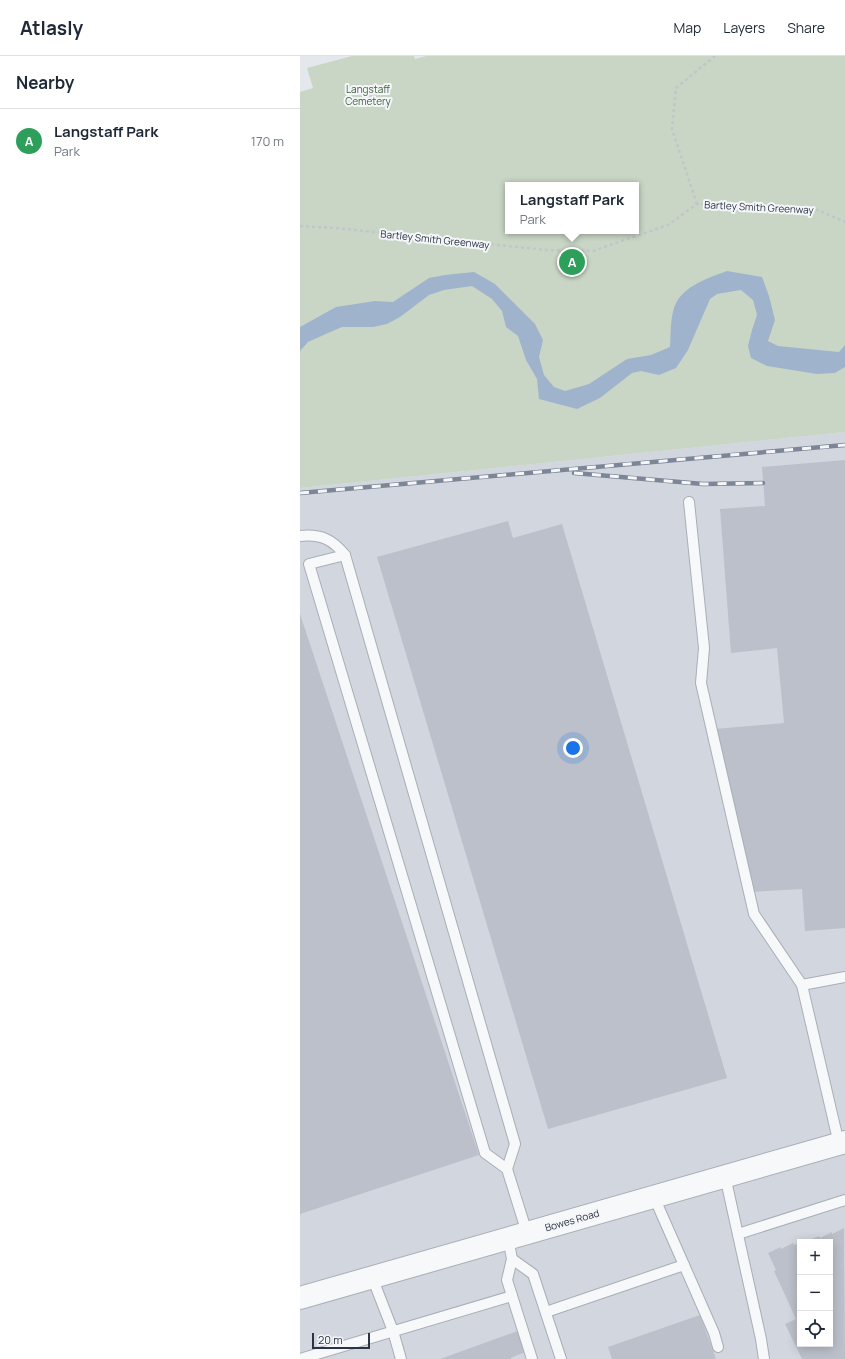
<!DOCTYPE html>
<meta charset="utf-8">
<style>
:root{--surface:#fff;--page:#f6f6f7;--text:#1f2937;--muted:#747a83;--line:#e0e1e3;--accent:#d1495b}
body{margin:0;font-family:Manrope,sans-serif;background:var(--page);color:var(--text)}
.controls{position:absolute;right:12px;bottom:12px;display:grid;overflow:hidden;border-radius:0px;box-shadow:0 2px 10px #0003}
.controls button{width:36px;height:36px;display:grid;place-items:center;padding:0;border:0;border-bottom:1px solid var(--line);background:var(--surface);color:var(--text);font:20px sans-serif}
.scale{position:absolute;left:12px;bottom:10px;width:58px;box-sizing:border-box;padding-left:4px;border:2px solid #2b3445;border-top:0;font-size:11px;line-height:14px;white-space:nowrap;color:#2b3445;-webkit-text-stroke:3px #f4f6f9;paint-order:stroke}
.you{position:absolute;left:273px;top:692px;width:14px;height:14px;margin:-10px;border:3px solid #fff;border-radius:50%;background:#1a73e8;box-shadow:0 0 0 6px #1a73e833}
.badge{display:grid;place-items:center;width:26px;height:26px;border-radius:50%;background:var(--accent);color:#fff;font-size:13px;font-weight:700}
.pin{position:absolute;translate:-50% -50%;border:2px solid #fff;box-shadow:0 1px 4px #0006}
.popup{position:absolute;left:205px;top:126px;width:134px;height:52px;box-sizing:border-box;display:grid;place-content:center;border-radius:0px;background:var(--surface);filter:drop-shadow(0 1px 3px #0005);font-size:13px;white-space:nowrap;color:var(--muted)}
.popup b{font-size:15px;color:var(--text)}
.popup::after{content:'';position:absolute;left:50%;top:100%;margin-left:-8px;border:8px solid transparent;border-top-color:var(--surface)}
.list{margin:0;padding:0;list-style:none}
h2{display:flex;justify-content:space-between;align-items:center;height:52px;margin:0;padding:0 16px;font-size:17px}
h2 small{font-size:13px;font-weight:400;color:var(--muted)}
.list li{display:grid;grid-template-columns:26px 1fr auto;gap:12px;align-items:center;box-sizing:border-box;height:64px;padding:0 16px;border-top:1px solid var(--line)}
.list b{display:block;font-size:15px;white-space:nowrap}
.list p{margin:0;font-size:13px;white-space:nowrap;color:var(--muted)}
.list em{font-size:13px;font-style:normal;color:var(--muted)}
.icon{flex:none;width:22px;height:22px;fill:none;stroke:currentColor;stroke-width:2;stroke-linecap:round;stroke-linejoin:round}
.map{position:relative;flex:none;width:545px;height:1303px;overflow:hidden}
header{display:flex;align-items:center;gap:24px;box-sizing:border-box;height:56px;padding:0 20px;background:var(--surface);border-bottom:1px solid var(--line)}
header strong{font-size:19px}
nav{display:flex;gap:22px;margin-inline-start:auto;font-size:14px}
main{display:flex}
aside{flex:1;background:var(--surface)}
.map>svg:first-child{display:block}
</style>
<header>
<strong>Atlasly</strong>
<nav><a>Map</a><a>Layers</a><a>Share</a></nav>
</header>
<main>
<aside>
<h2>Nearby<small></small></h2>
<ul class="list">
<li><span class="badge" style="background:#2e9e5b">A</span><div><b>Langstaff Park</b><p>Park</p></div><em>170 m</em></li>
</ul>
</aside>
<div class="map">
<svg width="545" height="1303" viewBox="0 0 545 1303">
<rect width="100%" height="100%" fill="#e4e7ec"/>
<!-- built -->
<path fill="#d2d6de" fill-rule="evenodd" d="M545,376V1303H0V432ZM500,1186H530V1288H500Z"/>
<!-- green -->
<path fill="#c9d6c5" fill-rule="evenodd" d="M52,0H114L115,3L126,0H545V376L0,432V36L13,32L7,12ZM208,129H336V175H208Z"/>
<!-- water -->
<path fill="#9fb4cc" d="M427,215L462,221L469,240L475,264L468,285L478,290L539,296L545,289V311L535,317L517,318L467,310L451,302L448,290L452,274L457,259L453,244L441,234L417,238L410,243L388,294L376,312L359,319L341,315L332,317L300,342L277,353L239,343L237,323L226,304L218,280L206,271L202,255L192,243L172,230L144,234L129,239L100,261L87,268L73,271H42L28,277L8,286L0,295V271L36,251L75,245L93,246L129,222L145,219L174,216L195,228L235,268L243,284L239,301L244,319L254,331L265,335L289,328L327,303L351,299L370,291C371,280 370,267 373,256C378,231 406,223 427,215Z"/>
<!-- building -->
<g fill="#bbc0ca">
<polygon points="545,404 545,872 505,875 502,833 450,836 415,673 484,667 477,592 431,597 420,453 465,450 462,411"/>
<polygon points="208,465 213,482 262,468 427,1022 248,1073 77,501"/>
<polygon points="0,558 179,1099 0,1158"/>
<polygon points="544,1172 545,1303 502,1303 485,1268 496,1263 474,1215 476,1214 468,1197 481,1191 481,1193 493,1187 494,1189 500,1187 500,1288 530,1288 530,1186 501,1186 506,1184 507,1185 519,1180 520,1182 532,1176 532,1178"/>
<polygon points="400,1259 416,1303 312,1303 308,1291"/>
<polygon points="218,1275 225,1296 211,1302 211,1303 140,1303"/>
</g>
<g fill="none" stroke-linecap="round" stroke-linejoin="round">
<!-- service casing -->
<g stroke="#a9aeb7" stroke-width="12">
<g id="service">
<polyline points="389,446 404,592 401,627 454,858 502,929"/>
<path d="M0,480C21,478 32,483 45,499L215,1088L207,1113"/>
<polyline points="45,499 9,508 185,1097 207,1113 227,1177"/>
<polyline points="539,1088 502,929 545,921"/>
<polyline points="425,1120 461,1283 464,1303"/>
<polyline points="438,1178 545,1144"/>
<polyline points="208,1182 212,1203 207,1224 232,1303"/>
<polyline points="212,1203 233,1218 261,1303"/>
<polyline points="384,1209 414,1277 418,1291"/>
<polyline points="72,1221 93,1275 101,1303"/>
<polyline points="246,1256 384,1209 354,1141"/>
<polyline points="0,1303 212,1240"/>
</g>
</g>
<!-- tertiary casing -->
<g stroke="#a9aeb7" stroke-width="24">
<polyline id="tertiary" points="0,1242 545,1086"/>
</g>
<!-- path -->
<g stroke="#c2c5cb" stroke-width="2.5" stroke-dasharray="3 3" stroke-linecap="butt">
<polyline points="397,148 372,73 376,32 415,0"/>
<polyline points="0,170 36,172 246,194 293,195 368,169 397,148 518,154 545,166"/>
</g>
<!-- service -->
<use href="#service" stroke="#f7f8fa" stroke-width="10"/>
<!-- tertiary -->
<use href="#tertiary" stroke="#f7f8fa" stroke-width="22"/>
<!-- rail casing -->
<g stroke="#7d8696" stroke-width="4.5">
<g id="rail">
<polyline points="274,417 403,428 463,427"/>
<polyline points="0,437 545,389"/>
</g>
</g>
<!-- rail -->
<use href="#rail" stroke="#f4f6f9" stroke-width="3" stroke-dasharray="9" stroke-linecap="butt"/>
</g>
<g text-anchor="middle" stroke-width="4" stroke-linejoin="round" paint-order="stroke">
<!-- park labels -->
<g font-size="10" fill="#3f6138" stroke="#f4f6f9">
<text x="68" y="37">Langstaff<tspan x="68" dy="12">Cemetery</tspan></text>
</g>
<!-- street labels -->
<g font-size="10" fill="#2b3445" stroke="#f4f6f9">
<text transform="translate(459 151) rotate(3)" y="4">Bartley Smith Greenway</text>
<text transform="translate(135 183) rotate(6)" y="4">Bartley Smith Greenway</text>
<text transform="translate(272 1164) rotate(-16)" y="4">Bowes Road</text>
</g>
</g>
</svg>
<div class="controls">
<button>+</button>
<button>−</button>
<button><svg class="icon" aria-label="locate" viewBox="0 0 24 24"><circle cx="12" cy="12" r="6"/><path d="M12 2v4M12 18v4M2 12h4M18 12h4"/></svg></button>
</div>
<div class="scale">20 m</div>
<div class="you"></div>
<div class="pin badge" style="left:272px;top:206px;background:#2e9e5b">A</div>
<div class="popup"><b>Langstaff Park</b>Park</div>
</div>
</main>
